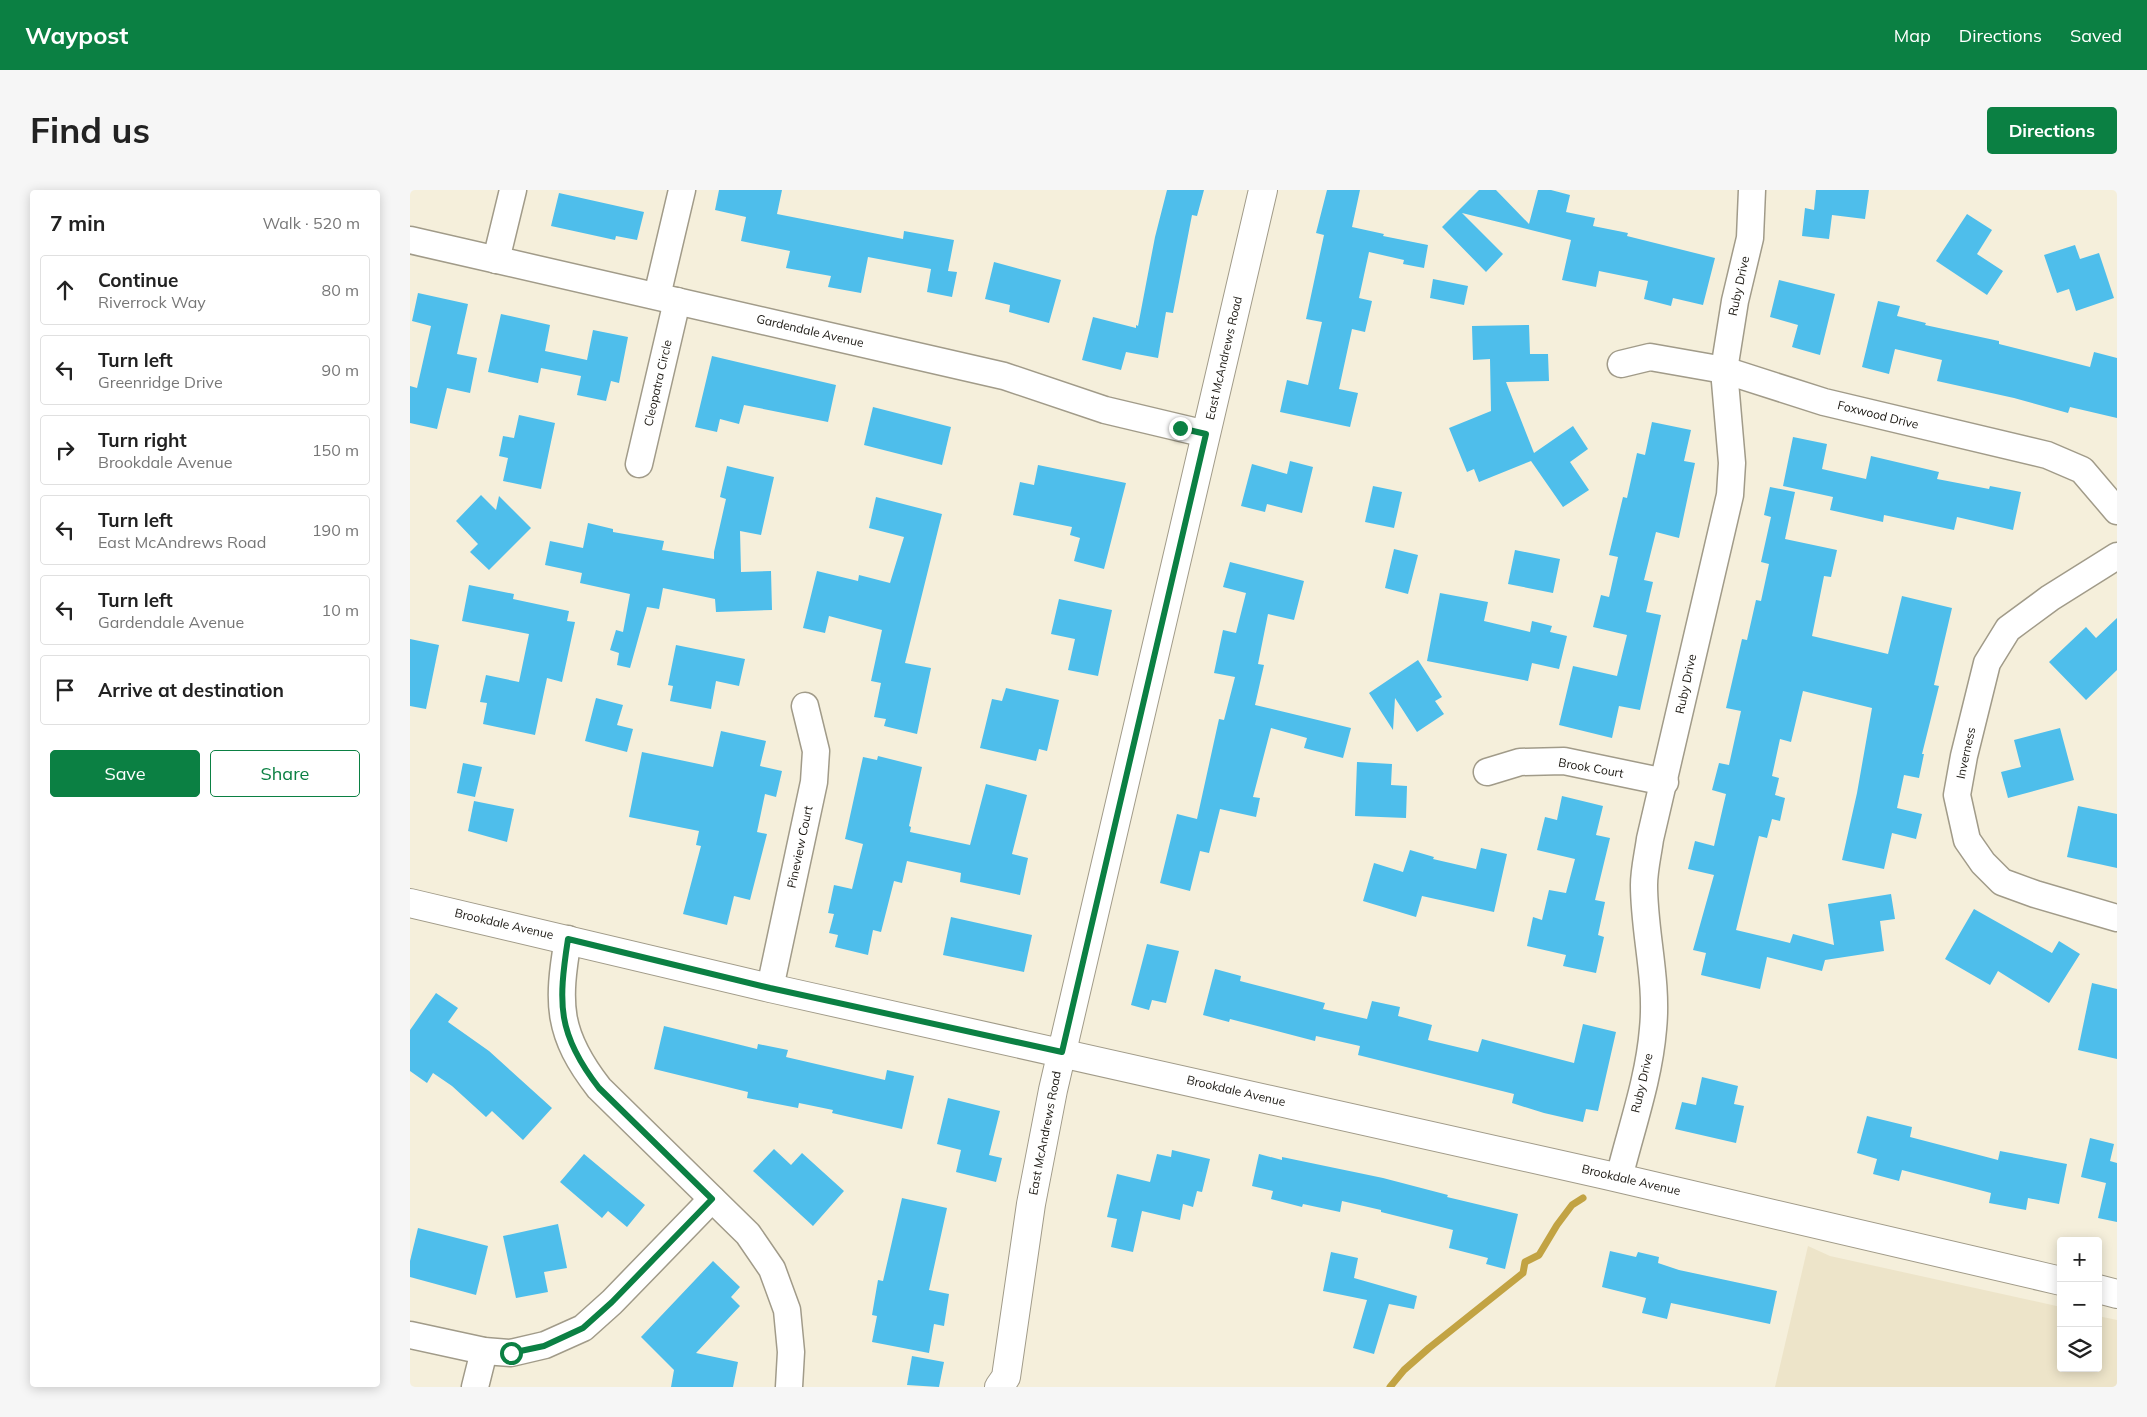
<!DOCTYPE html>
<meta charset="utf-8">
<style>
:root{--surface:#fff;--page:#f6f6f6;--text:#222;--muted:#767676;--line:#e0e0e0;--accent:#0b8043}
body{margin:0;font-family:Mulish,sans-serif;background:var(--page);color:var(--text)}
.controls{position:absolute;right:15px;bottom:15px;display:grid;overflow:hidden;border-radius:5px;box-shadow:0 2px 12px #0003}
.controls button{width:45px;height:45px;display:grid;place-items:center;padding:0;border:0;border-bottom:1px solid var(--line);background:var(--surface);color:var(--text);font:25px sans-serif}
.stop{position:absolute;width:15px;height:15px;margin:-11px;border:4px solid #0b8043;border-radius:50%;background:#fff}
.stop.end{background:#0b8043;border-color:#fff;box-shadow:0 1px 5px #0008}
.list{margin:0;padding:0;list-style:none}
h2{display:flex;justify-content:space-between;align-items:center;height:65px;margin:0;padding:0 20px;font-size:21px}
h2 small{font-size:16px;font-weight:400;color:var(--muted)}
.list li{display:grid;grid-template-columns:32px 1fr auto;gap:15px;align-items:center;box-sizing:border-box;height:70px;margin:0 10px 10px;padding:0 10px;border:1px solid var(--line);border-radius:5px}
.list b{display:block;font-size:19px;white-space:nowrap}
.list p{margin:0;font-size:16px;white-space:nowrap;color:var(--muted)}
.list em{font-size:16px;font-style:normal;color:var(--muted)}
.actions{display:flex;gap:10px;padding:15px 20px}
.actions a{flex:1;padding:11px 0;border:1px solid var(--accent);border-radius:5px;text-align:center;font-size:18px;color:var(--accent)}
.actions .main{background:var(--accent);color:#fff}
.icon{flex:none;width:28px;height:28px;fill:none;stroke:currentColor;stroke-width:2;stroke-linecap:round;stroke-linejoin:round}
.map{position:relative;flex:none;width:1707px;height:1197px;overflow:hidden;border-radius:5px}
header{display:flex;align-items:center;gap:30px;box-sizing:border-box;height:70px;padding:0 25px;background:var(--accent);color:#fff}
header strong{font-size:24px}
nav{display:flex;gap:28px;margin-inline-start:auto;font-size:18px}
.intro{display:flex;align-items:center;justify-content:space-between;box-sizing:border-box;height:120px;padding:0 30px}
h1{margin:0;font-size:35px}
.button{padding:12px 22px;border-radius:5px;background:var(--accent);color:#fff;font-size:18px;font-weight:700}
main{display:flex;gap:30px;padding:0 30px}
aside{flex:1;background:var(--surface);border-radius:5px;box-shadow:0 2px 12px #0003}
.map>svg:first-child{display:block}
</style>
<header>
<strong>Waypost</strong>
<nav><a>Map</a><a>Directions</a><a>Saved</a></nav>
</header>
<div class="intro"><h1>Find us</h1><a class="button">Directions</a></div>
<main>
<aside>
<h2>7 min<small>Walk · 520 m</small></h2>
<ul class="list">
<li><svg class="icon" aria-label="ahead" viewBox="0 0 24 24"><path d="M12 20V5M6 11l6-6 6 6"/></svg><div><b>Continue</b><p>Riverrock Way</p></div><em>80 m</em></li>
<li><svg class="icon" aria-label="left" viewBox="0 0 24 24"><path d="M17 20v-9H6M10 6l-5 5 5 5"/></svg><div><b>Turn left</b><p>Greenridge Drive</p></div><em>90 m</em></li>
<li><svg class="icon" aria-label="right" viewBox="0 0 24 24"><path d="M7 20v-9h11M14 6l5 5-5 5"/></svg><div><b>Turn right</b><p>Brookdale Avenue</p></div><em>150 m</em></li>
<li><svg class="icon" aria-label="left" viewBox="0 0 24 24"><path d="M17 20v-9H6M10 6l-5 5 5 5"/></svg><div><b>Turn left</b><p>East McAndrews Road</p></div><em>190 m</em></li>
<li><svg class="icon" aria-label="left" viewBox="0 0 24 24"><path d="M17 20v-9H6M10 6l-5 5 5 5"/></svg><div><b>Turn left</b><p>Gardendale Avenue</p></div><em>10 m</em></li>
<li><svg class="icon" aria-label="arrive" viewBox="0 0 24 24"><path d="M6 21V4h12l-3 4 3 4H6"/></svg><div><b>Arrive at destination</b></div></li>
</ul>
<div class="actions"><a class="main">Save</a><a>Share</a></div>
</aside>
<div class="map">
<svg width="1707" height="1197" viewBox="0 0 1707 1197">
<rect width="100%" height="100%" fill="#f5efdb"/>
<!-- built -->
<polygon fill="#ede4c9" points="1398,1056 1420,1066 1651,1117 1651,1178 1688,1178 1688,1126 1707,1130 1707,1197 1365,1197"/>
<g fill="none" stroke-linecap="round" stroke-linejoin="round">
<!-- stream -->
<polyline stroke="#c2a343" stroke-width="7" points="980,1197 994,1180 1019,1158 1113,1083 1115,1072 1129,1065 1147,1035 1162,1015 1173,1008"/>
</g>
<!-- building -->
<g fill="#4ebeeb">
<polygon points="309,0 372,0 367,24 493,49 494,41 544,50 538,81 547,82 542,107 517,102 521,79 458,67 451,103 418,97 421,86 376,78 380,61 331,51 336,27 305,20"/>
<polygon points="757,0 794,0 787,26 782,25 763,123 756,122 748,168 716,162 711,180 672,170 683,127 726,138 726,135 728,136 745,47"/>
<polygon points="917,0 950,0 942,37 974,44 973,46 1018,55 1014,78 993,74 994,70 959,62 949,108 962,111 955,142 942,139 929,199 948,203 940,237 870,222 877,190 898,195 912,132 896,129 914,45 906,43"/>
<polygon points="1069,0 1086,0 1119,34 1128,0 1141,0 1160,5 1156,22 1185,28 1183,36 1218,43 1217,46 1305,68 1293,115 1263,108 1261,116 1234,109 1238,91 1189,81 1186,97 1152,90 1161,50 1052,23 1093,64 1076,82 1032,37"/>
<polygon points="1406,0 1459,0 1455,29 1422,25 1419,49 1392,46 1395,18 1404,20"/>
<polygon points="149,3 234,22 227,50 206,46 205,50 141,36"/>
<polygon points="1557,24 1582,40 1567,64 1593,81 1577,105 1526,71"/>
<polygon points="1665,55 1670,69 1689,63 1704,108 1666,121 1659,99 1647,103 1634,65"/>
<polygon points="584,72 651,90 639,133 599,122 600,115 575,109"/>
<polygon points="1023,89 1058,96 1054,115 1020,108"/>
<polygon points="1369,90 1425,104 1410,165 1382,157 1388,135 1360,127"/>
<polygon points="8,103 58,114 47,164 67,168 60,203 37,198 27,239 0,233 0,196 7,198 21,136 2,131"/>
<polygon points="1468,111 1490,116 1487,126 1516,133 1515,135 1589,151 1589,154 1680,177 1684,162 1707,168 1707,228 1660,217 1658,223 1604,208 1527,191 1532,170 1485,159 1479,184 1452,177"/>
<polygon points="91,124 140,135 135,161 177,170 183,140 218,147 209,193 201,191 196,211 167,205 171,186 131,178 128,193 78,182"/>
<polygon points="1119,135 1120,164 1138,164 1139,191 1096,192 1124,263 1163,236 1178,259 1160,272 1179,300 1153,317 1121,271 1069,292 1064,279 1057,282 1039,238 1081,221 1080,169 1063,170 1062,136"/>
<polygon points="302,166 426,195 418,232 334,215 329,234 310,229 307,242 285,237"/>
<polygon points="463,217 541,237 532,275 454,255"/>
<polygon points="109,225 145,233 131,299 93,291 98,268 89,266 93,246 104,248"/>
<polygon points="1242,232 1281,240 1274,271 1285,273 1269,348 1246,342 1234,390 1243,392 1236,422 1251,425 1230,520 1209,516 1202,548 1149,535 1163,476 1207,486 1217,445 1183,437 1191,405 1199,407 1208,367 1199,365 1213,307 1217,308 1227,263 1235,265"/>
<polygon points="1383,247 1417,254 1412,279 1456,289 1461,266 1529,282 1527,289 1579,299 1580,296 1611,302 1603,340 1547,327 1544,340 1474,325 1473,332 1420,320 1423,307 1373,296"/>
<polygon points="880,271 903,277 892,323 857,314 855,322 831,316 842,274 877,284"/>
<polygon points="628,275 716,293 694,379 664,371 670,348 660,345 662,337 603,325 610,292 624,295"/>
<polygon points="317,276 364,287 351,345 330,341 331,382 361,381 362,420 306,422 305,409 253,398 249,419 237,417 220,478 207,475 209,463 200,460 206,440 213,442 220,404 170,393 172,383 135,375 140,351 173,358 178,333 203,339 203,342 254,351 252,360 304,369 304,362 316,309 310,307"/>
<polygon points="963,296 992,302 984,338 955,332"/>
<polygon points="1360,297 1385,302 1375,349 1427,360 1421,387 1414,386 1402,446 1478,464 1492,406 1542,418 1524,495 1529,496 1512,564 1514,564 1509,588 1494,585 1487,618 1512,624 1506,649 1482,643 1474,679 1432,670 1447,603 1462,518 1393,501 1381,552 1370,549 1362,586 1369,588 1365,605 1375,608 1370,631 1362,629 1357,648 1349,646 1326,740 1380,753 1383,744 1424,755 1418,714 1481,704 1485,729 1470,731 1474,761 1415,770 1412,781 1357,767 1350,799 1291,785 1296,763 1283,760 1304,685 1278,679 1285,651 1304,656 1316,604 1302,600 1309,573 1319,575 1331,521 1316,518 1332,449 1337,450 1346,410 1351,411 1359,374 1351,372 1361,327 1354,325"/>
<polygon points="71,305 86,320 89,306 121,338 79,380 60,362 68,354 46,331"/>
<polygon points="466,307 532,324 495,473 521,478 507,544 474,536 476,529 464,527 471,493 461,491 472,440 419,426 415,443 393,438 407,381 448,391 449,385 480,393 494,347 459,338"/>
<polygon points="984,359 1008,365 998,404 975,398"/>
<polygon points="1105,360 1150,369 1143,403 1098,394"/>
<polygon points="820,372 894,391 884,430 858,424 848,474 854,475 845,515 941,538 933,568 894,558 897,548 861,538 843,607 850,608 846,627 810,619 799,663 790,661 780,701 750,693 767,624 787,629 809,529 814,530 825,487 804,483 813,440 826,443 836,403 813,397"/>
<polygon points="59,395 104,404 103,409 159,421 157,431 165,432 152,492 137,488 125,545 73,534 77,513 70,512 76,485 109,492 119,444 52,431"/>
<polygon points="1030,403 1078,412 1074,431 1120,442 1122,431 1142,436 1140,442 1157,446 1149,479 1122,473 1118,491 1017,471"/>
<polygon points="649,409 702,420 688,486 658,480 665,449 641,444"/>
<polygon points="1707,428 1707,480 1676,510 1639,472 1676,437 1686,448"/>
<polygon points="0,449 29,455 16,519 0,516"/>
<polygon points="266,455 335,469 329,496 306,491 301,519 260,511 263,496 258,495"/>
<polygon points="1008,470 1032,507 1025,511 1034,524 1007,542 985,508 983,540 959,503"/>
<polygon points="596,498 649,510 637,561 629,559 626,571 570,558 582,509 592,511"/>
<polygon points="186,508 213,515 207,535 223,539 217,562 175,551"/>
<polygon points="1650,538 1664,590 1598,608 1591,582 1611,577 1604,550"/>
<polygon points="311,541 356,551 350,576 372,581 366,607 355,604 347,642 357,644 340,710 324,706 317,735 273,724 291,656 286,655 289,641 219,627 232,562 303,577"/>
<polygon points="468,566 512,577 499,636 501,637 500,642 560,655 576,594 617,605 602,664 618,668 610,705 550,692 551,683 497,671 492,693 484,691 471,742 463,740 458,765 425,757 428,745 419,743 424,724 418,723 424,695 442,699 453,654 435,649 453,567 467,570"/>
<polygon points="947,572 982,574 981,595 997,596 996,628 945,626"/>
<polygon points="53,573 72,577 65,607 47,603"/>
<polygon points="1152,606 1193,616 1186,645 1200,648 1185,710 1195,712 1188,745 1194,747 1186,783 1153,776 1156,765 1117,756 1123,727 1132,730 1139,700 1156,703 1165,669 1127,660 1135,627 1147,630"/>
<polygon points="64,611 104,619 97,652 58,641"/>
<polygon points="1668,616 1707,624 1707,678 1657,667"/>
<polygon points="1071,658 1097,664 1084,722 1012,706 1006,727 953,711 964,673 993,682 1000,660 1024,667 1023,669 1066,679"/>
<polygon points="1564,719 1642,763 1649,751 1670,764 1639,813 1588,781 1580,795 1535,769"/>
<polygon points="541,727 622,745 614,782 533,765"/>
<polygon points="737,754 769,761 756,813 742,810 739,820 721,815"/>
<polygon points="805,779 831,786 830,791 915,813 913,819 957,829 962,811 990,817 988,826 1022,835 1018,850 1068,862 1072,849 1164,873 1173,834 1206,842 1188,921 1176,919 1173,932 1134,923 1102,913 1104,904 948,865 950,856 906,846 905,851 820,829 819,832 793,825"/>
<polygon points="1682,793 1707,799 1707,869 1668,860"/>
<polygon points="26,803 48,818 38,832 79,861 142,918 113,950 82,921 76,927 42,896 23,883 17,893 0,881 0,840"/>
<polygon points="254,836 347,859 348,854 378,860 376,867 475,890 477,880 504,886 492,939 422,923 423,920 389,913 388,918 337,908 338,902 244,879"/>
<polygon points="1292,887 1328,896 1324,914 1334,916 1326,953 1265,939 1272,912 1286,915"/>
<polygon points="538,908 590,921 579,965 592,968 586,992 546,982 551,960 527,954"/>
<polygon points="1457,926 1502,937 1500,947 1588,970 1590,961 1657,974 1649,1014 1618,1008 1616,1020 1579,1013 1581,1003 1492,980 1489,991 1463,984 1467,969 1447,963"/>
<polygon points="1680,948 1704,954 1700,971 1707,973 1707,1032 1688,1028 1696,993 1671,987"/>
<polygon points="364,959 381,975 392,963 434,1001 403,1036 343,981"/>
<polygon points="762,960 800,969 792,1002 787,1001 783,1017 773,1014 770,1030 732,1021 723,1062 701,1057 707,1029 697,1027 707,984 740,992 747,964 761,967"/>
<polygon points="174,964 235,1015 217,1037 198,1021 192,1028 150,992"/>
<polygon points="849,964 872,970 872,967 973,988 1038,1005 1037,1007 1108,1024 1095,1079 1076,1074 1078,1068 1039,1058 1043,1040 971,1022 971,1020 932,1011 930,1022 893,1014 892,1017 861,1009 863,1001 842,996"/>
<polygon points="492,1008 537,1018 519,1100 539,1104 534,1136 524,1134 519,1163 462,1152 467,1126 462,1125 468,1090 473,1091"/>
<polygon points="148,1034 157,1078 134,1082 138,1102 106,1108 93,1046"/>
<polygon points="8,1038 78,1056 66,1105 0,1087 0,1071"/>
<polygon points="1200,1061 1226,1067 1228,1062 1249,1067 1248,1073 1269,1080 1367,1101 1360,1134 1261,1113 1257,1129 1232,1123 1236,1108 1192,1097"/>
<polygon points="921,1062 948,1068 944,1088 1007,1106 1004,1119 979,1114 964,1164 943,1158 957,1110 913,1101"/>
<polygon points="303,1071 330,1097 321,1107 330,1116 286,1163 328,1172 323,1197 261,1197 264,1180 231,1147"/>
<polygon points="502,1166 534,1172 529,1197 497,1195"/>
</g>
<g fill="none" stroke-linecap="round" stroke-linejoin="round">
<!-- street casing -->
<g stroke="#a19b89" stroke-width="29">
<g id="street">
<polyline points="0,50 594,186 695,220 796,244"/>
<polyline points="86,70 103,0"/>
<polyline points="247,106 272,0"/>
<polyline points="1211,174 1240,167 1314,180 1414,212 1637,265 1672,280 1707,321"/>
<polyline points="229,274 267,111"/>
<polyline points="1707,366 1640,408 1598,439 1577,473 1554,566 1547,605 1557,650 1573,673 1592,692 1625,704 1707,728"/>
<polyline points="1077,582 1110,572 1154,571 1255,592"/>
<path d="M158,749C147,814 147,844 189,898L338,1044L362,1079L377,1120L381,1162L379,1197"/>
<polyline points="360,798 404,592 406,561 395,516"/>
<path d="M1209,988C1221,939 1239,889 1243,839C1248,790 1234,743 1234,695C1234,680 1238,664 1240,649L1320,305L1322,273L1314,180L1325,111L1340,48L1342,0"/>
<polyline points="0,1145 74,1161 101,1163 135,1155 173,1138 202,1112 302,1009"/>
<polyline points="65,1197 74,1161"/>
</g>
</g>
<!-- secondary casing -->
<g stroke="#a19b89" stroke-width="30">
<g id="secondary">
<polyline points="0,713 360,798 1196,985 1651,1091"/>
<polyline points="1688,1099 1707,1104"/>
<polyline points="589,1197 596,1187 621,1014 643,900 853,0"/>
</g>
</g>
<!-- street -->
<use href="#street" stroke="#fff" stroke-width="26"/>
<!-- secondary -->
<use href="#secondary" stroke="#fff" stroke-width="28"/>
</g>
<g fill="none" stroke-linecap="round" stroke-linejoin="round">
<!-- route -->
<path stroke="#0b8043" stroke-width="6" d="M101,1163L134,1156L173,1138L202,1112L302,1009L189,898C147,844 148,814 158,749L360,798L652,862L796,244L770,238"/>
</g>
<g text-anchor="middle" stroke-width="4.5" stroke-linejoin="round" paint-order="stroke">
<!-- street labels -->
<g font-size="12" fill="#191610" stroke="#fff">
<text transform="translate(1329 96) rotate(-78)" y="4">Ruby Drive</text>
<text transform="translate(400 141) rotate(13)" y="4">Gardendale Avenue</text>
<text transform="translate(814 168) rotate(-77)" y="4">East McAndrews Road</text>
<text transform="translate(248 193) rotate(-77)" y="4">Cleopatra Circle</text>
<text transform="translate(1468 225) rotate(14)" y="4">Foxwood Drive</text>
<text transform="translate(1276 494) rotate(-78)" y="4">Ruby Drive</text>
<text transform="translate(1556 563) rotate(-78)" y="4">Inverness</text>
<text transform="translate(1181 578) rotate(10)" y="4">Brook Court</text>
<text transform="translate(390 657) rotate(-78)" y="4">Pineview Court</text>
<text transform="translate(94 734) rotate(13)" y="4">Brookdale Avenue</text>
<text transform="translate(1232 893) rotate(-77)" y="4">Ruby Drive</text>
<text transform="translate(826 901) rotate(13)" y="4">Brookdale Avenue</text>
<text transform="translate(635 943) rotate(-79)" y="4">East McAndrews Road</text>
<text transform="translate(1221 990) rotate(13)" y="4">Brookdale Avenue</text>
</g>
</g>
</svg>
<div class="controls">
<button>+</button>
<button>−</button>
<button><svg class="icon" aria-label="layers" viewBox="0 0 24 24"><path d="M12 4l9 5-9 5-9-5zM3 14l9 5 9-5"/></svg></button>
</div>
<div class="stop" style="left:101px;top:1163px"></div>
<div class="stop end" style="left:770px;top:238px"></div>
</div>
</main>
